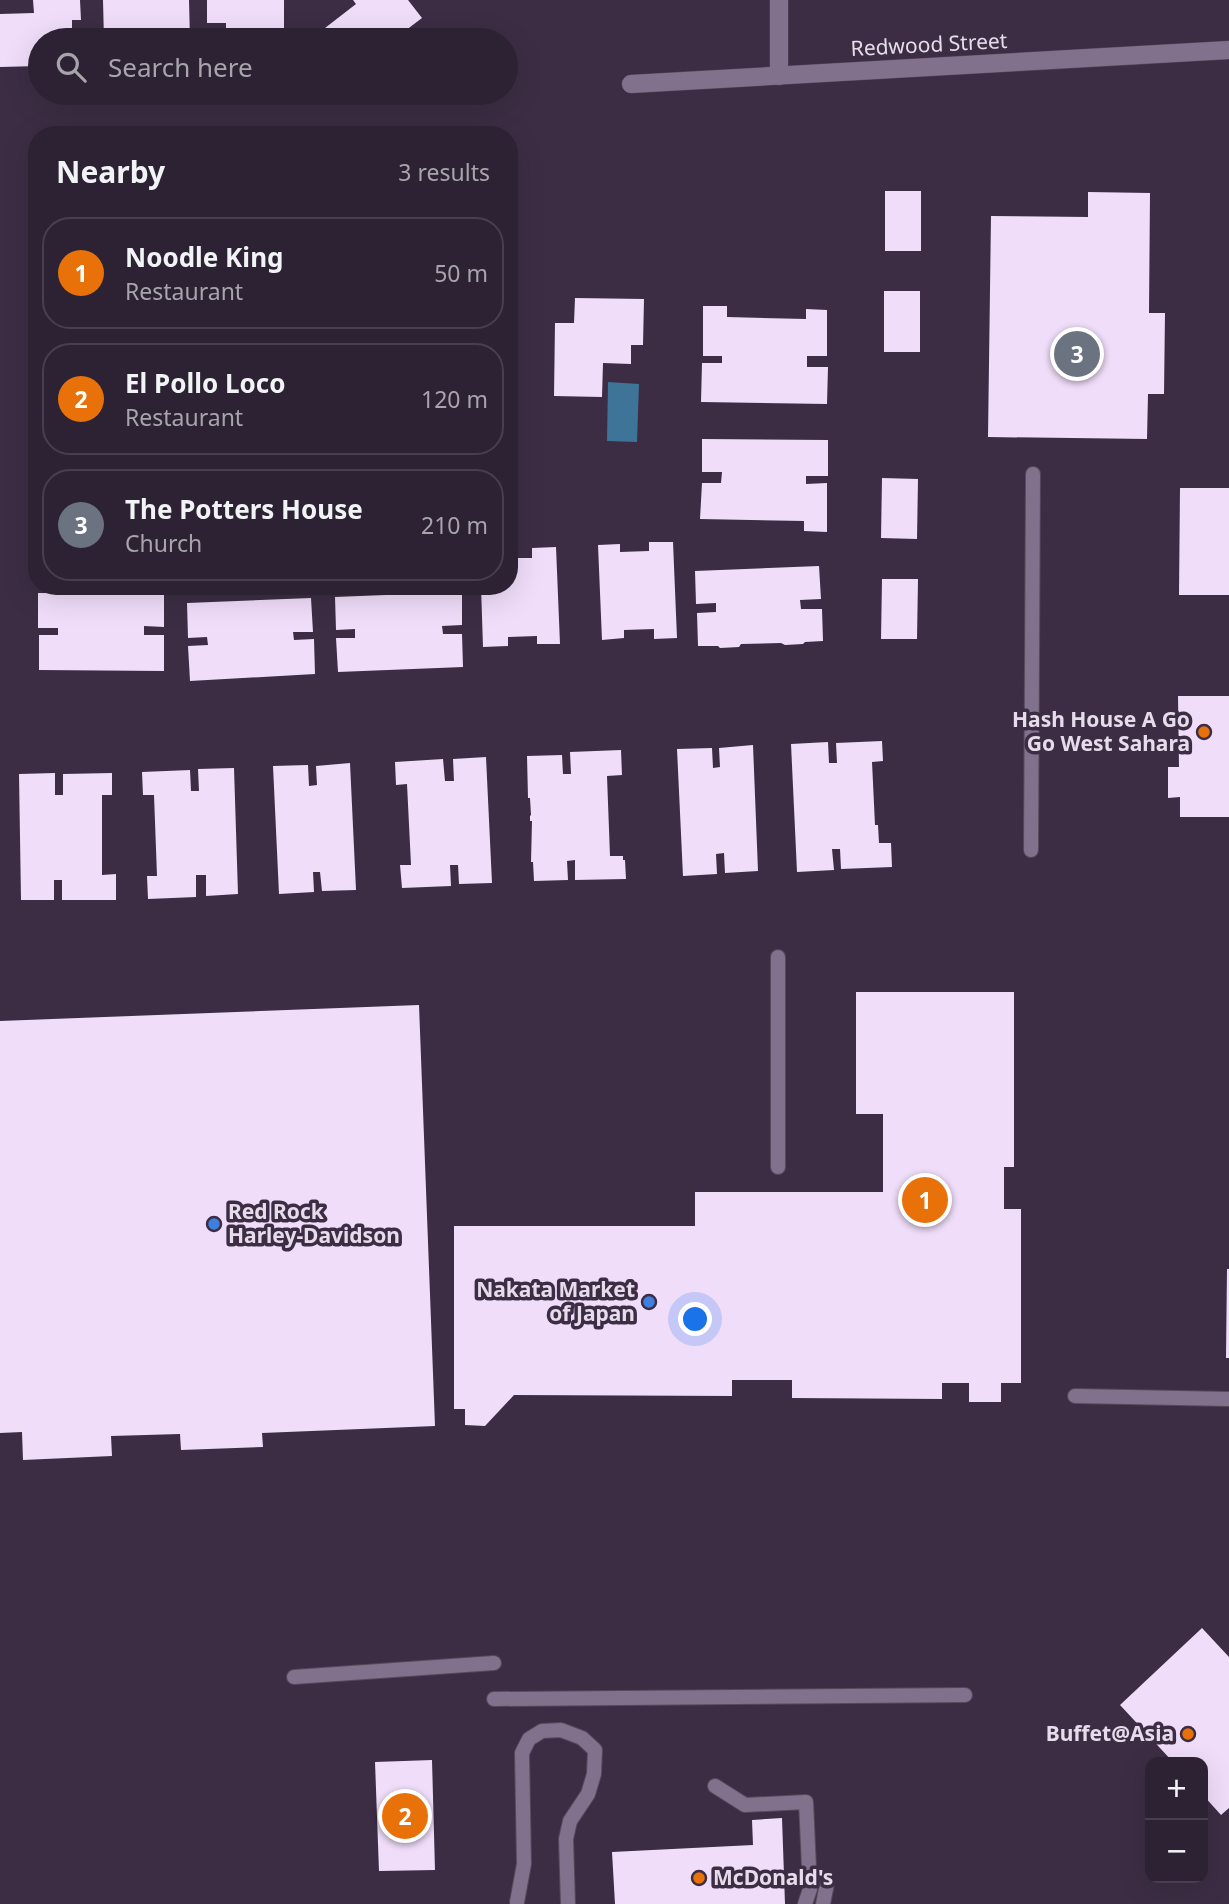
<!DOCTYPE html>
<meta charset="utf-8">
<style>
:root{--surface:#2d2233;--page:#352a3b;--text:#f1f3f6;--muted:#a7a4ac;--line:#483f4e;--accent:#e5ad35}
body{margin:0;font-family:"Noto Sans",sans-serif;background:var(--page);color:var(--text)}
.controls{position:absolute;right:21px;bottom:21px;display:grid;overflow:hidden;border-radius:14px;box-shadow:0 7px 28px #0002}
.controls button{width:63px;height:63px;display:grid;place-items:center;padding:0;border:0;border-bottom:2px solid var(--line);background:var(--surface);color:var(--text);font:35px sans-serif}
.you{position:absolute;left:696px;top:1320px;width:24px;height:24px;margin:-18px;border:5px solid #fff;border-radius:50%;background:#1a73e8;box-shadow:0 0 0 10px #1a73e833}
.badge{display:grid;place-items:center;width:46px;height:46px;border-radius:50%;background:var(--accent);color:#fff;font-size:23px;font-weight:700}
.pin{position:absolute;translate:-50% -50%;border:4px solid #fff;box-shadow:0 2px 7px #0006}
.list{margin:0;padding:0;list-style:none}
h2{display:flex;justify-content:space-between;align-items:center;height:91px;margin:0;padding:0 28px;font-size:30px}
h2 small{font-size:23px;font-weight:400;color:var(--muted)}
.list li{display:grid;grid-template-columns:46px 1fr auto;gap:21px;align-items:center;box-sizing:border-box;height:112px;margin:0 14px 14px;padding:0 14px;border:2px solid var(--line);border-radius:28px}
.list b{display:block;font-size:26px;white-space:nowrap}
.list p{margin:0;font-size:23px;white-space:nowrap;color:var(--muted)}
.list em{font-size:23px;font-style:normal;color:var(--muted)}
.icon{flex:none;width:38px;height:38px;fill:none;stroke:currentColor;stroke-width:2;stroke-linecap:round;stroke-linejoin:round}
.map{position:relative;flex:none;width:1229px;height:1904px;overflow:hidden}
.search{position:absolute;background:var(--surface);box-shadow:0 7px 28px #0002;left:28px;top:28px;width:490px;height:77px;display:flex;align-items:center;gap:18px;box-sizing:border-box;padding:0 24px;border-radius:38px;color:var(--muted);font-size:26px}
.panel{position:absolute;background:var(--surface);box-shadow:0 7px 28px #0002;left:28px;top:126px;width:490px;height:469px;border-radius:28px}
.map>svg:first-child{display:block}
</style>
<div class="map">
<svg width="1229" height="1904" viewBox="0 0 1229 1904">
<rect width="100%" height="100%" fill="#3c2d44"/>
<!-- water -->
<polygon fill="#3e7498" points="608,382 639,384 637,442 607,441"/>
<!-- building -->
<g fill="#f0ddfa">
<polygon points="33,0 80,0 81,20 72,20 72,40 40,40 40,66 0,67 0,14 34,13"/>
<polygon points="103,0 189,0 190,40 104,40"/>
<polygon points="207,0 284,0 284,40 226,40 226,23 207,23"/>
<polygon points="353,0 408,0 422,18 393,40 335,40 325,28 356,4"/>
<rect x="885" y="191" width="36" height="60"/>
<polygon points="1088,192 1150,193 1149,313 1165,313 1164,394 1148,394 1147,439 988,437 991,216 1088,217"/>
<rect x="884" y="291" width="36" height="61"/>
<polygon points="575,298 644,299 643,345 631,345 631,364 603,363 602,397 554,396 555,323 574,323"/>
<polygon points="703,306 727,306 727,317 806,319 806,309 827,310 827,356 807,356 807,367 828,367 827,404 701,402 702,363 722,363 722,356 703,356"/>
<polygon points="702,439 828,440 828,476 806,476 806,484 827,483 827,532 804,531 804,521 700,519 702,483 721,483 722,472 702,472"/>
<polygon points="882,478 918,479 917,539 881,538"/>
<polygon points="1180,488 1229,488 1229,595 1179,595"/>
<polygon points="649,542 673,542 677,638 654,639 654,629 624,630 624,638 602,640 598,545 620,544 620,552 649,551"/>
<polygon points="556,547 560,644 537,644 537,636 508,637 508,646 483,647 481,586 509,586 509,558 532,558 532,548"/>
<polygon points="819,566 821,599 800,600 801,609 822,609 823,641 805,642 803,644 785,645 781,643 741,644 739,647 720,648 718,646 698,646 697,613 716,612 716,603 696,604 695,571"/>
<polygon points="882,579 918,579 917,639 881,639"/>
<polygon points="462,592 462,625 442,626 443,634 462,634 463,667 338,672 336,638 355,638 355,629 336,630 335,597"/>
<polygon points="38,593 164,594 164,627 144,626 144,635 164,635 164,671 39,670 39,635 58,635 58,628 38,628"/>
<polygon points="311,598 313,632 293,632 294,640 314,639 315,674 190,681 188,646 208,645 207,637 188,638 187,603"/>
<polygon points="1178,696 1229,696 1229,817 1180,817 1180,797 1168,798 1168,767 1179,767"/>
<polygon points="882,741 883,761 872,762 875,825 878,825 879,843 891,843 892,867 841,869 840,849 832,849 834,870 797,872 791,744 828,742 829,763 837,763 836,743"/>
<polygon points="753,745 758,871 725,873 724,853 716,854 717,874 683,876 677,749 712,748 713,768 720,767 719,748"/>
<polygon points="621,750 622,775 607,776 610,856 623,856 623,860 625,860 626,879 575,880 575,860 567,861 568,880 534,881 533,862 531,862 532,821 530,821 530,816 531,815 530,798 528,798 527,756 562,755 563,774 571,774 570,752"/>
<polygon points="486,757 492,883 459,884 458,865 450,865 451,886 402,888 400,865 411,865 407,784 396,785 395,762 443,759 445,781 454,781 453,759"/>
<polygon points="350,763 356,890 322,891 320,872 313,872 314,892 279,894 273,766 308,765 309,786 317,785 316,766"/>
<polygon points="234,768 238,894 206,896 206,875 196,875 196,897 148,899 147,876 157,876 154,795 143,795 142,772 190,770 191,791 199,791 198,769"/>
<polygon points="55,773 55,795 63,795 63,774 112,773 112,795 102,795 102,875 116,874 116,900 62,900 62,880 54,880 54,900 21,900 19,774"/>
<polygon points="856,992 1014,992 1014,1167 1004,1167 1004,1209 1021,1209 1021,1383 1001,1383 1001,1402 969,1402 969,1383 942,1383 942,1399 792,1398 792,1380 732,1380 732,1396 514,1395 485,1426 465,1425 465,1409 454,1409 454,1226 695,1226 695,1192 883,1192 883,1114 856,1114"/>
<polygon points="419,1005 435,1426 262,1433 263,1447 181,1450 180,1434 111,1436 112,1456 23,1460 22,1432 0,1433 0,1021"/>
<polygon points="1227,1269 1229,1269 1229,1358 1226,1358"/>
<polygon points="1202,1628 1229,1657 1229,1808 1221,1815 1203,1795 1203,1762 1173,1762 1120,1705"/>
<polygon points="432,1760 435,1870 379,1871 375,1762"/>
<polygon points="782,1818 785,1904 615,1904 612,1852 753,1845 752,1820"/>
</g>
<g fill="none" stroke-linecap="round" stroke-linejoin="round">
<!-- service casing -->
<g stroke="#56495c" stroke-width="16">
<g id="service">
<polyline points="1031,850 1033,474"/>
<polyline points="778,957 778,1167"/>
<polyline points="1075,1396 1229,1399"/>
<polyline points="294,1677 494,1663"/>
<polyline points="494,1699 965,1695"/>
<polyline points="715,1786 745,1805 806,1802 810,1889 805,1904"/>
<polyline points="517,1902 524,1864 522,1753 529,1739 542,1731 561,1730 582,1738 595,1750 594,1774 588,1794 570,1821 566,1839 568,1904"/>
<polyline points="823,1904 827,1884"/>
</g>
</g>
<!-- minor casing -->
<g stroke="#56495c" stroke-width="19">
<g id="minor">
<polyline points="779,0 779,76"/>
<polyline points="631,84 1229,50"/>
</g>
</g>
<!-- service -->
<use href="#service" stroke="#82718c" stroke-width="14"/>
<!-- minor -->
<use href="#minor" stroke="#82718c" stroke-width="18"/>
</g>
<!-- markers -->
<g fill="#e8710a" stroke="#3c2d44" stroke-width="2.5">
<circle cx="1204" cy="732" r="7"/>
<circle cx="1188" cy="1734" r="7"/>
<circle cx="699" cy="1878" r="7"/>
</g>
<g fill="#3f7fe0" stroke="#3c2d44" stroke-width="2.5">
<circle cx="214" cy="1224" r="7"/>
<circle cx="649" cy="1302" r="7"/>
</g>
<g text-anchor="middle" stroke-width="7" stroke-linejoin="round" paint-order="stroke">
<!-- street labels -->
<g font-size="21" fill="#e6dceb" stroke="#3c2d44">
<text transform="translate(929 45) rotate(-3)" y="7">Redwood Street</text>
</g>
<!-- poi labels -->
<g font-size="21" font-weight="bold" fill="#e6dceb" stroke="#3c2d44" text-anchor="end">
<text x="1190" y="727">Hash House A Go<tspan x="1190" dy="24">Go West Sahara</tspan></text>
<text x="228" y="1219" text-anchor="start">Red Rock<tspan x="228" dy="24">Harley-Davidson</tspan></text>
<text x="635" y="1297">Nakata Market<tspan x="635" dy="24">of Japan</tspan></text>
<text x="1174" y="1741">Buffet@Asia</text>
<text x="713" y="1885" text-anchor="start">McDonald's</text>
</g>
</g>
</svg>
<div class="controls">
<button>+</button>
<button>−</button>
</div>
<div class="you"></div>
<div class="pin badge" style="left:925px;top:1200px;background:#e8710a">1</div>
<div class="pin badge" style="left:405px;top:1816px;background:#e8710a">2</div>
<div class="pin badge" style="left:1077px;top:354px;background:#6b7280">3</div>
<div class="search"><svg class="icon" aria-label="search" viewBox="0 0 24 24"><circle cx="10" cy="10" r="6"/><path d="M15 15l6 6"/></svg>Search here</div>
<section class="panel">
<h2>Nearby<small>3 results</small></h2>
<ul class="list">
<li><span class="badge" style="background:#e8710a">1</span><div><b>Noodle King</b><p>Restaurant</p></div><em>50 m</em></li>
<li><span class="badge" style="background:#e8710a">2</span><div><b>El Pollo Loco</b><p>Restaurant</p></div><em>120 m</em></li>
<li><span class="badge" style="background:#6b7280">3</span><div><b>The Potters House</b><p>Church</p></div><em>210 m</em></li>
</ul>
</section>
</div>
